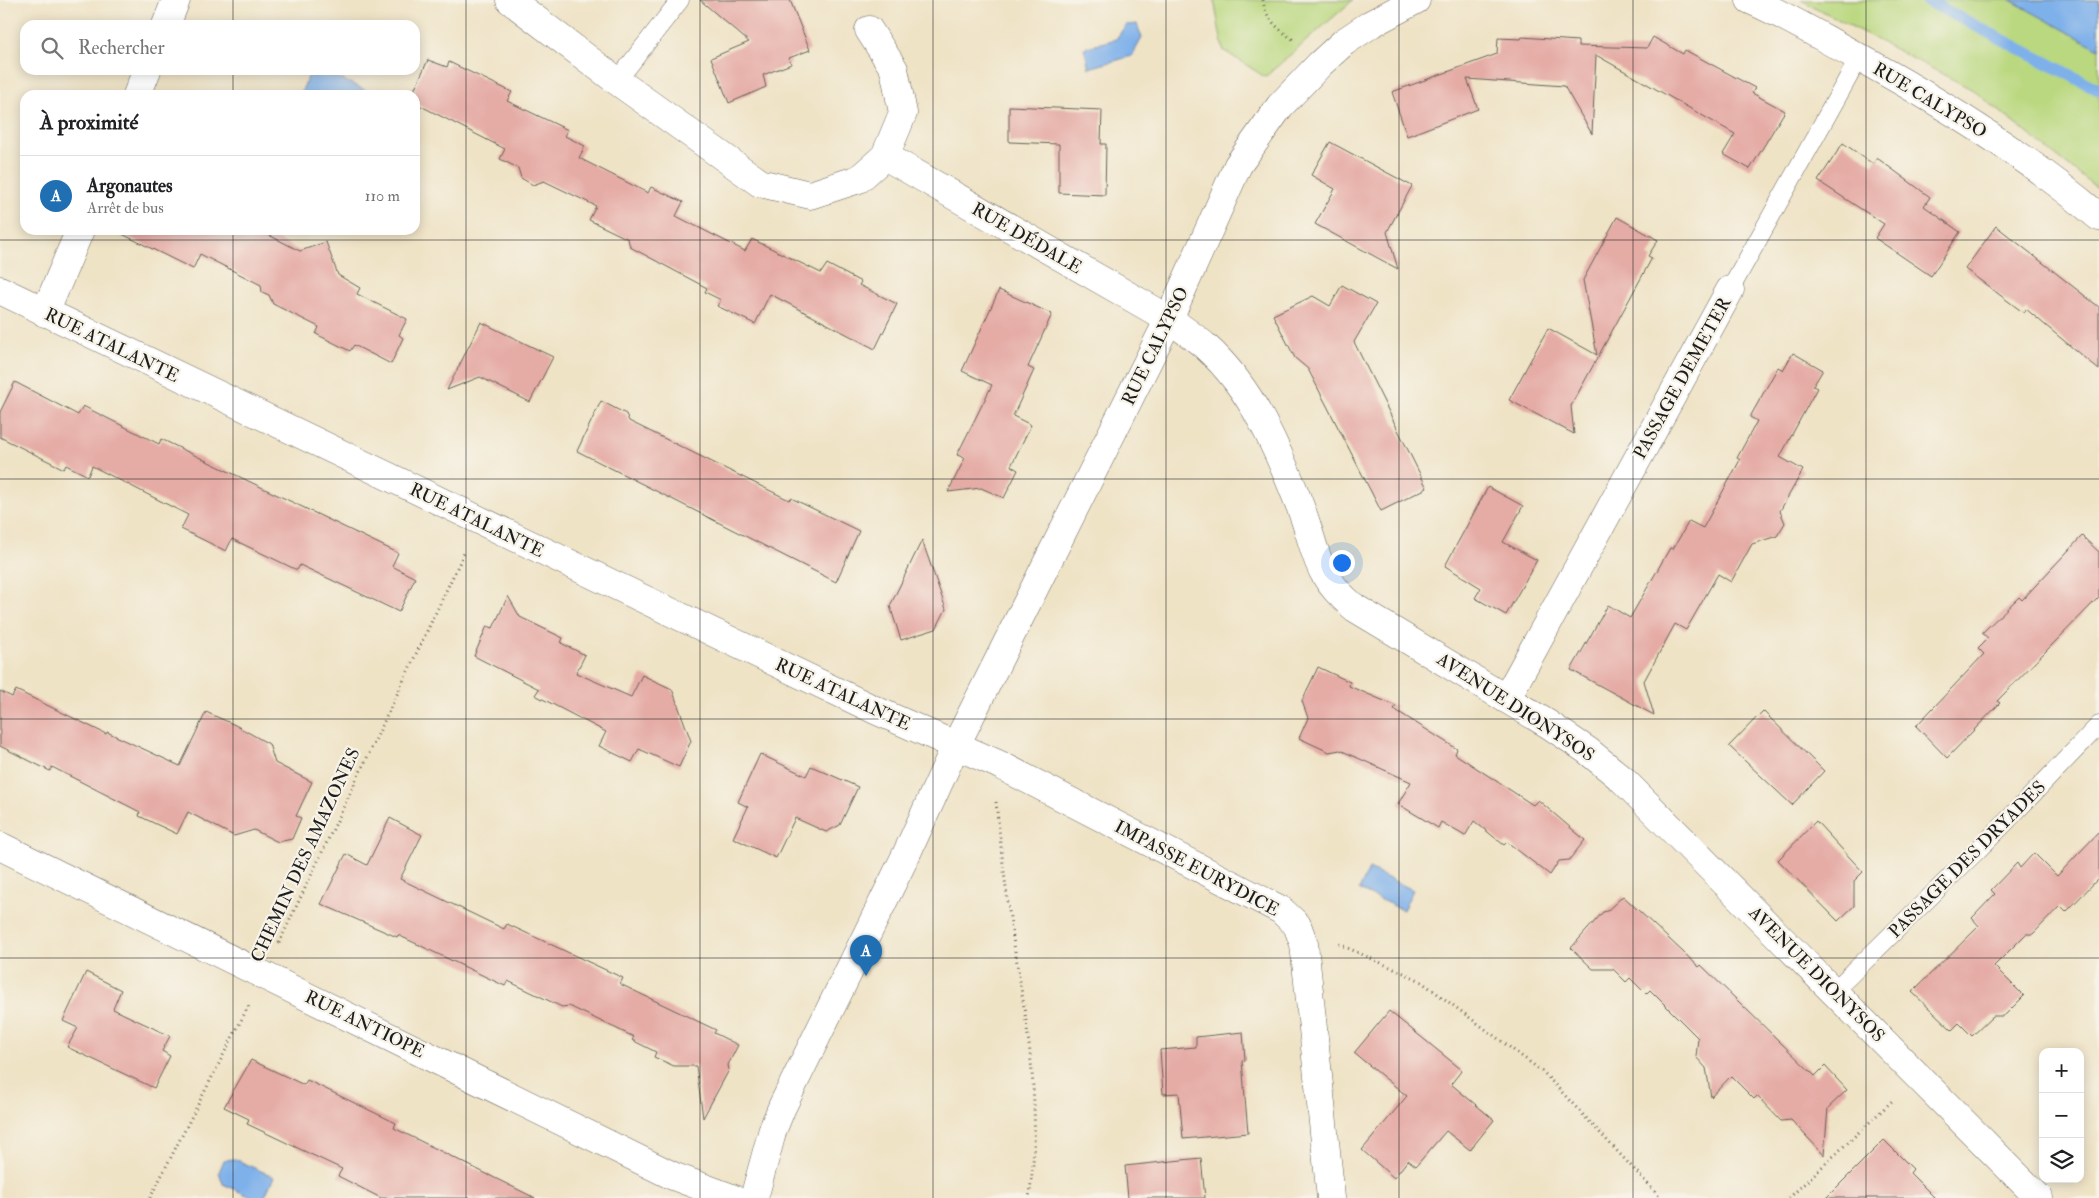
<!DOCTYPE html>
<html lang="fr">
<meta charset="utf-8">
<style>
:root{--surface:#fff;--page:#f6f6f6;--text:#202124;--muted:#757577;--line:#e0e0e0;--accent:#1f6fb2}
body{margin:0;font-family:"IM FELL Double Pica",serif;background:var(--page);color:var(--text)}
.controls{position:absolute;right:15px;bottom:15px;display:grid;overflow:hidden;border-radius:10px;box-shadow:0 2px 12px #0003}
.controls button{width:45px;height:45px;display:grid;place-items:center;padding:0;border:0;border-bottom:1px solid var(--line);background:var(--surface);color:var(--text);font:25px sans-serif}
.you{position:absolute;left:1341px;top:562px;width:18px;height:18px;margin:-12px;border:4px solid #fff;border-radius:50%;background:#1a73e8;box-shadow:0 0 0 8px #1a73e833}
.badge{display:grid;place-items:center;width:32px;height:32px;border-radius:50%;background:var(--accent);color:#fff;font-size:16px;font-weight:700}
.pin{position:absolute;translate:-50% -41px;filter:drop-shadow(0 1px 2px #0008)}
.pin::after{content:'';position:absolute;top:26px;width:18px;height:15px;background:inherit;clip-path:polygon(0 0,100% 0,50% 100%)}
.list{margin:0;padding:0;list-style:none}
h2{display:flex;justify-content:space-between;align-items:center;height:65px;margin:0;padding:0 20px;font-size:21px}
h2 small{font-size:16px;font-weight:400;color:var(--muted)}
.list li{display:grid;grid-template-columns:32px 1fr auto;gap:15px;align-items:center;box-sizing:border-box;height:80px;padding:0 20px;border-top:1px solid var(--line)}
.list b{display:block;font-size:19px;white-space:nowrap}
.list p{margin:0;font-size:16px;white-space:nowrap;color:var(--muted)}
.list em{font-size:16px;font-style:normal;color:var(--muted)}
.icon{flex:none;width:28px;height:28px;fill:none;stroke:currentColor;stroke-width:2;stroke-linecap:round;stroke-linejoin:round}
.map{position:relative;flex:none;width:2099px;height:1198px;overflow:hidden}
.search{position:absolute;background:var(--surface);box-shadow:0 2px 12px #0003;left:20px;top:20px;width:400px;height:55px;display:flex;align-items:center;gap:12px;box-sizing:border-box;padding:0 18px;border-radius:15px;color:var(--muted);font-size:19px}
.panel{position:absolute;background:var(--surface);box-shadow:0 2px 12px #0003;left:20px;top:90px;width:400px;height:145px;border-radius:15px}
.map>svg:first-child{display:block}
</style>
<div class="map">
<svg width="2099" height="1198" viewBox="0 0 2099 1198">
<rect width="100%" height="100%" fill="#f7f3e8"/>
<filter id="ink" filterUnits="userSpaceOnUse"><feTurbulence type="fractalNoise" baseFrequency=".02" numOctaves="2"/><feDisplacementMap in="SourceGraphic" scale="10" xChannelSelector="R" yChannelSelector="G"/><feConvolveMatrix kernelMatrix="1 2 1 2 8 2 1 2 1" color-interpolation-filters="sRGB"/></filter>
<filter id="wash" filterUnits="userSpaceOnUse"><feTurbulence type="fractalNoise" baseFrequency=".0096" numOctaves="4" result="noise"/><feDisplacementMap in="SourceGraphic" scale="20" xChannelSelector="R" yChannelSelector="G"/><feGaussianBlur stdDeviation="1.12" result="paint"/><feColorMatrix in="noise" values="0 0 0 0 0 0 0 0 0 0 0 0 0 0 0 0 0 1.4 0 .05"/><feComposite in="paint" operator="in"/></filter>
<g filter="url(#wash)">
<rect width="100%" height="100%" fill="#efe3c6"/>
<!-- green -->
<g fill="#bad87f" stroke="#6b7a4e">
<polygon points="1214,0 1353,0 1265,77 1223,50"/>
<polygon points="1801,0 2099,0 2099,190 1973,90"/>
</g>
<!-- water -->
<g fill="#7eb0ea" stroke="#4d6683">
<polygon points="2010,0 2099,0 2099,49"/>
<polygon points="1137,24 1142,38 1132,56 1089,68 1084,48 1116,39 1126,25"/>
<polygon points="311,70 321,70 372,93 300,95"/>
<polygon points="1369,869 1413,890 1403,910 1359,890"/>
<polygon points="235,1159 274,1177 264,1198 253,1198 223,1184 219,1172 224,1160"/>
</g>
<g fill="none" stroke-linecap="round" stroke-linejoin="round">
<!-- stream -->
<polyline stroke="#7eb0ea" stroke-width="12" points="1926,0 2099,90"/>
</g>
<g id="blocks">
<!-- building -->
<g fill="#e5aba5">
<polygon points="700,0 790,0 810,50 789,58 791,64 763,75 766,87 729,103 711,58 749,42"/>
<polygon points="1522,37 1578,41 1578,46 1647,48 1653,37 1683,54 1685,50 1755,88 1752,93 1785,111 1750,169 1723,154 1735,134 1596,55 1592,134 1564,86 1467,79 1478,109 1407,136 1392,92 1497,54 1498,38 1521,39"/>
<polygon points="428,60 447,67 449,62 512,92 507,101 568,130 565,136 585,146 579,158 648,193 651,187 683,202 676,216 745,251 752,239 821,273 827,264 861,282 859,285 897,304 875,349 770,294 755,324 717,306 721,300 705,292 707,288 630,247 628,239 589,220 596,206 544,181 533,185 521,178 518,168 500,159 505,149 415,103 415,88"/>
<polygon points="1009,106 1102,110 1101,144 1106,144 1105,195 1059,193 1059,144 1009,142"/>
<polygon points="1330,142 1412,186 1387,232 1398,269 1315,224 1335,189 1311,175"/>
<polygon points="1843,143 1873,164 1877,158 1930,197 1924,206 1960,232 1931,276 1875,238 1884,224 1818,181"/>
<polygon points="1617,217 1658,240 1648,256 1652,258 1571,406 1574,434 1509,400 1548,328 1597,355 1583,280"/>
<polygon points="1996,226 2099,307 2099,370 2026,309 2024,313 1965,269"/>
<polygon points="114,230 259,230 300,251 326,242 338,275 360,288 357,294 407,319 399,335 403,338 391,364 354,345 350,351 316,334 319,327 273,304 269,295 262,292 261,285 200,254 193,269"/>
<polygon points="1342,285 1376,304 1354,342 1427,488 1381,511 1308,369 1295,358 1273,315 1313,296 1330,306"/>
<polygon points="999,290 1052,314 1028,367 1034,370 1013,416 1031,425 1011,466 1018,470 1004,498 981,488 948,492 965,458 957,455 992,385 962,371"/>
<polygon points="481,322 553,357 530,402 480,377 447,390"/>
<polygon points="1793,353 1823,370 1813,386 1817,388 1780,457 1803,470 1780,511 1785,523 1777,536 1752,544 1731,582 1718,574 1686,630 1675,624 1644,681 1654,715 1571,670 1608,605 1630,618 1670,548 1673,549 1689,521 1703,528 1740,460 1737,458 1757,421 1750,417 1778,367 1783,370"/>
<polygon points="15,382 78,415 83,406 159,444 161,439 398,553 392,566 415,578 399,612 300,565 297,570 232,539 226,551 181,529 188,515 92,466 88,476 66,465 64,469 0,437 0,412"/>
<polygon points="601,401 626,414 629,421 789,500 791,498 859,531 836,582 577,451"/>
<polygon points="1488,487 1523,506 1503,542 1537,560 1506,615 1475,598 1481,588 1445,566"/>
<polygon points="2082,536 2099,552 2099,597 1997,701 2000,703 1947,758 1916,726 1984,654 1978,648 1988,638 1982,633 2019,597 2022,600"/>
<polygon points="922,540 946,609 936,629 901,640 890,606"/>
<polygon points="508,596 520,617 563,638 561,643 585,655 576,673 631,697 642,675 672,689 691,741 679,767 639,749 632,762 599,746 606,732 535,695 539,689 474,656 487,626 493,628"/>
<polygon points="1318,667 1350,682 1349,686 1396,706 1394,709 1457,749 1455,754 1533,805 1538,800 1585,840 1569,860 1559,861 1550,875 1507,842 1504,845 1474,821 1465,836 1441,822 1438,828 1398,804 1411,782 1340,750 1329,752 1299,738 1308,718 1302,701"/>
<polygon points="16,690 106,734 107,732 180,766 206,712 235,725 269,744 275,763 312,782 296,816 301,818 292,839 278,842 254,830 234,836 188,812 177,834 139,816 140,812 52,767 50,771 0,746 0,691 12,697"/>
<polygon points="1763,711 1824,771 1792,805 1729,746"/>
<polygon points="760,754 806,776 811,766 858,787 840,825 826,832 795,818 776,858 733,838 748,807 738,802"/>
<polygon points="390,818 422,835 400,879 504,929 507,924 623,978 620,984 716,1030 714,1033 738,1045 728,1065 729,1070 703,1118 696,1066 674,1066 654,1057 656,1052 632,1040 634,1037 569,1006 562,1007 508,981 505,986 398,935 397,937 321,904 346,854 367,865"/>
<polygon points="1816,821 1863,872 1854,881 1854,906 1838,921 1778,860"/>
<polygon points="2099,832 2099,878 2066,912 2060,906 2033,934 2026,934 1994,966 2024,996 2004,1016 1993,1016 1972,1036 1959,1023 1952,1030 1912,992 1979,926 1972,918 1995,894 1991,890 2017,863 2020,868 2034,853 2057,876"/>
<polygon points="1623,896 1699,967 1701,965 1815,1076 1825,1066 1847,1090 1828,1108 1824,1155 1791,1120 1781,1121 1757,1096 1754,1099 1731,1076 1711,1097 1706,1068 1696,1057 1698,1038 1650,990 1646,994 1630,978 1626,982 1613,969 1593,969 1571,948 1603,912 1607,911"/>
<polygon points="86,972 121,990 113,1009 170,1036 162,1051 170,1056 154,1088 67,1047 78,1028 63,1021"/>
<polygon points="1389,1011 1462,1070 1451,1084 1494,1120 1470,1150 1446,1131 1416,1166 1408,1160 1394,1178 1362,1150 1407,1096 1354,1053"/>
<polygon points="1243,1032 1245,1060 1242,1061 1248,1133 1183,1139 1179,1093 1163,1094 1160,1050 1196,1047 1196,1037"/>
<polygon points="251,1060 304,1085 307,1080 396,1123 394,1128 535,1198 381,1198 338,1176 342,1169 247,1124 249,1119 224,1107"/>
<polygon points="1884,1140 1913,1169 1910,1173 1935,1198 1826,1198"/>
<polygon points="1201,1158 1205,1198 1128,1198 1125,1166"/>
</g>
</g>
</g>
<g filter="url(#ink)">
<use href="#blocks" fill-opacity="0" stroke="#666258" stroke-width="1"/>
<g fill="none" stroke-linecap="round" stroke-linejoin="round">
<!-- lane casing -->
<g stroke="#666258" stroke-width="19">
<g id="lane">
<polyline points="617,81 680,0"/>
<polyline points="1730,290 1859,58"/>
<polyline points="1834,991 2000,828 2099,725"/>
</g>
</g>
<!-- street casing -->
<g stroke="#666258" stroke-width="29">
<g id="street">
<polyline points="510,0 617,81 760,183 810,195 859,179 885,156 903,113 894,69 869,30"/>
<path d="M1750,0C1785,15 1818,35 1851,53C1939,101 2022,152 2099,217"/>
<polyline points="166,25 176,0"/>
<polyline points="137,95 147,70"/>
<path d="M885,156L1169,319C1181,328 1195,337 1206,347C1252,388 1278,450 1300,506C1318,552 1313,574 1355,608L1548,724L1588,751L1622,779L2039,1198"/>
<polyline points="0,290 875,710 998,764 1281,910 1297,925 1304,944 1331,1198"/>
<polyline points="45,313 80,230"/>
<polyline points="1506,699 1730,290"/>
<polyline points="0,846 673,1176 732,1198"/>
<polyline points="754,1198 773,1129 782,1107 906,855 956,745 1169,319 1238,165 1280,106 1320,64 1344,42 1371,24 1416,0"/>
</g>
</g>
<!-- path -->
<g stroke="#666258" stroke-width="3" stroke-dasharray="1 4" stroke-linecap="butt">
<path d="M1263,0C1266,21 1279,29 1295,41"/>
<path d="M996,802C1001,847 1006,893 1013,938C1027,1026 1043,1108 1029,1198"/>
<polyline points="279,943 465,551"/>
<polyline points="1339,944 1419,980 1543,1072 1661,1198"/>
<polyline points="150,1198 249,1005"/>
<polyline points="1789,1198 1892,1101"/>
</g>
<!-- lane -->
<use href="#lane" stroke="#fff" stroke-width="18"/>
<!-- street -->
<use href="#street" stroke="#fff" stroke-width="28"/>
</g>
</g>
<!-- grid -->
<path fill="none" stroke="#1c1c1c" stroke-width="1" stroke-opacity="0.55" d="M233,0V25M466,0V1198M700,0V1198M933,0V1198M1166,0V1198M1399,0V1198M1633,0V1198M1866,0V1198M233,70V95M233,230V1198M0,240H2099M0,479H2099M0,719H2099M0,958H2099"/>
<g text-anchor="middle" stroke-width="4.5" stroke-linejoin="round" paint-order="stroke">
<!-- street labels -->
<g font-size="18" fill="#1c1c1c" stroke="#f7f3e8">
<text transform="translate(1930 100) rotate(31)" y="6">RUE CALYPSO</text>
<text transform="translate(1027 238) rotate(30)" y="6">RUE DÉDALE</text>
<text transform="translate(112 345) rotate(26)" y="6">RUE ATALANTE</text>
<text transform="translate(1155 346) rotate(-64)" y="6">RUE CALYPSO</text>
<text transform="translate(1682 378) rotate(-61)" y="6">PASSAGE DEMETER</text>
<text transform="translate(477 520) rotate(26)" y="6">RUE ATALANTE</text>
<text transform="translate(843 694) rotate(25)" y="6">RUE ATALANTE</text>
<text transform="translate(1516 707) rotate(33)" y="6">AVENUE DIONYSOS</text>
<text transform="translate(305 855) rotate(-65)" y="6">CHEMIN DES AMAZONES</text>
<text transform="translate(1967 859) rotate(-45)" y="6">PASSAGE DES DRYADES</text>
<text transform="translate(1197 868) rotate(28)" y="6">IMPASSE EURYDICE</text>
<text transform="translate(1817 974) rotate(45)" y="6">AVENUE DIONYSOS</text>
<text transform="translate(365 1024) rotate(26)" y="6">RUE ANTIOPE</text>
</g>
</g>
</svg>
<div class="controls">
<button>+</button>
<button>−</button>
<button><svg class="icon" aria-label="layers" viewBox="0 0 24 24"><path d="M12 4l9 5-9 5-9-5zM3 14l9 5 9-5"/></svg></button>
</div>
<div class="you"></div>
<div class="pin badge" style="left:866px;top:976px">A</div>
<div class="search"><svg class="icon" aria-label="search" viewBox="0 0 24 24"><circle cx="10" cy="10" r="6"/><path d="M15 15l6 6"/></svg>Rechercher</div>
<section class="panel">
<h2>À proximité<small></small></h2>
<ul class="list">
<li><span class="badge">A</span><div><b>Argonautes</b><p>Arrêt de bus</p></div><em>110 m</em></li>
</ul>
</section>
</div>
